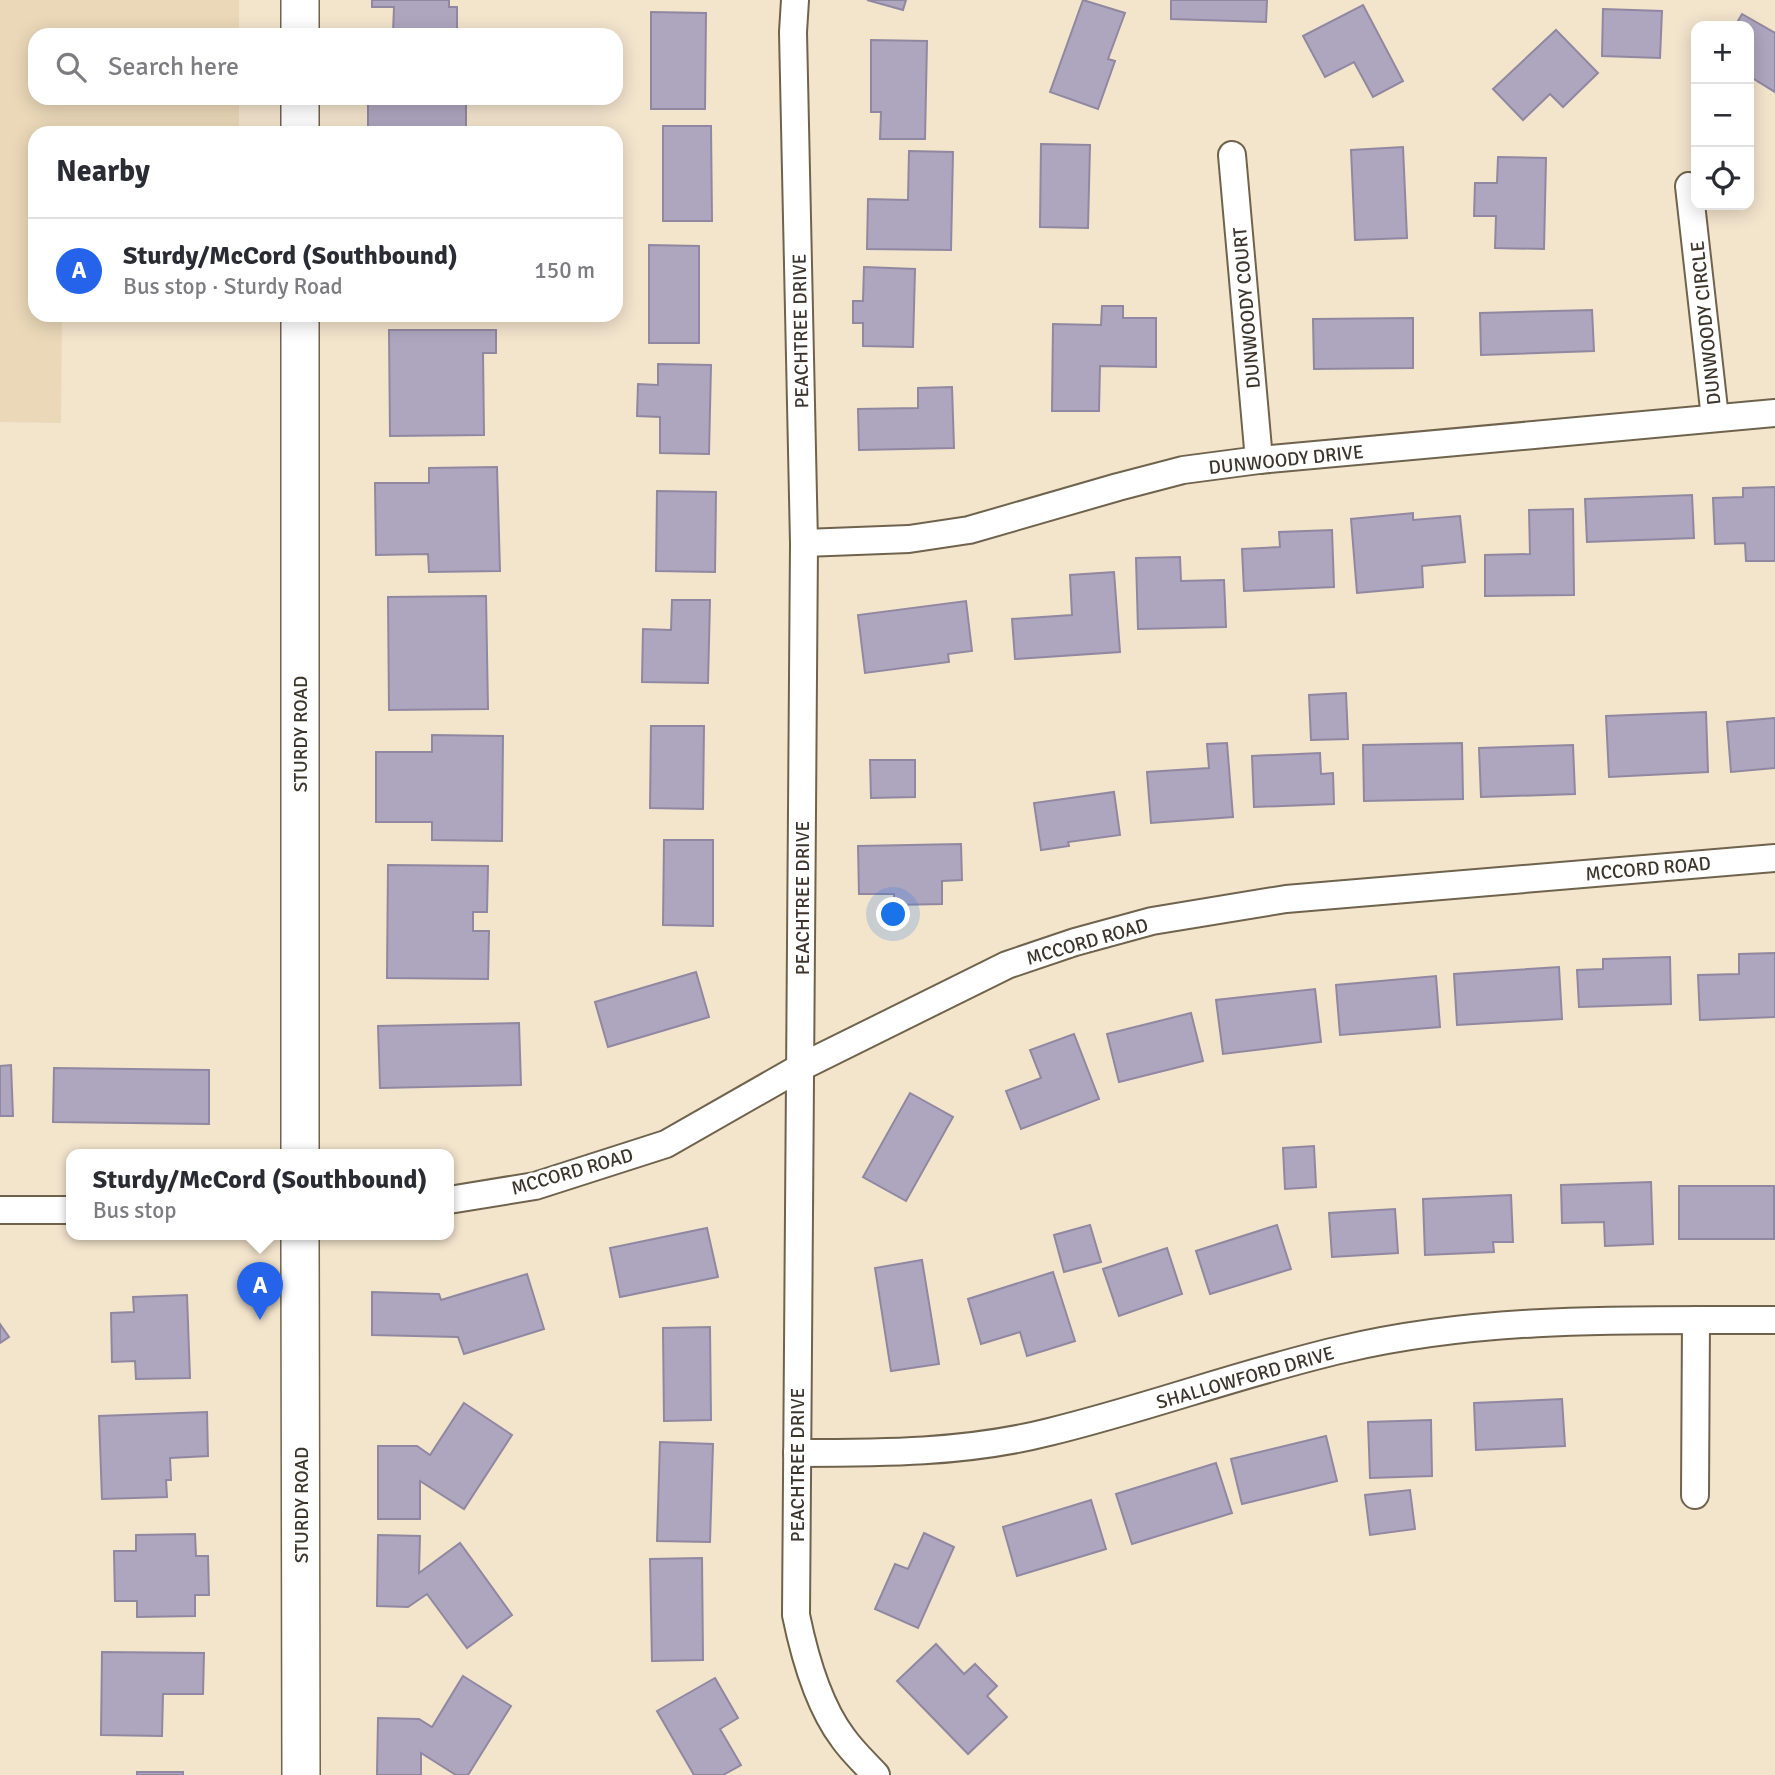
<!DOCTYPE html>
<meta charset="utf-8">
<style>
:root{--surface:#fff;--page:#f7f7f7;--text:#2b2b33;--muted:#7c7c81;--line:#e1e1e2;--accent:#2563eb}
body{margin:0;font-family:Signika,sans-serif;background:var(--page);color:var(--text)}
.controls{position:absolute;right:21px;top:21px;display:grid;overflow:hidden;border-radius:14px;box-shadow:0 4px 18px #0003}
.controls button{width:63px;height:63px;display:grid;place-items:center;padding:0;border:0;border-bottom:2px solid var(--line);background:var(--surface);color:var(--text);font:35px sans-serif}
.you{position:absolute;left:894px;top:915px;width:24px;height:24px;margin:-18px;border:5px solid #fff;border-radius:50%;background:#1a73e8;box-shadow:0 0 0 10px #1a73e833}
.badge{display:grid;place-items:center;width:46px;height:46px;border-radius:50%;background:var(--accent);color:#fff;font-size:23px;font-weight:700}
.pin{position:absolute;translate:-50% -58px;filter:drop-shadow(0 2px 4px #0008)}
.pin::after{content:'';position:absolute;top:37px;width:24px;height:21px;background:inherit;clip-path:polygon(0 0,100% 0,50% 100%)}
.popup{position:absolute;left:66px;top:1149px;width:388px;height:91px;box-sizing:border-box;display:grid;place-content:center;border-radius:14px;background:var(--surface);filter:drop-shadow(0 2px 5px #0005);font-size:23px;white-space:nowrap;color:var(--muted)}
.popup b{font-size:26px;color:var(--text)}
.popup::after{content:'';position:absolute;left:50%;top:100%;margin-left:-14px;border:14px solid transparent;border-top-color:var(--surface)}
.list{margin:0;padding:0;list-style:none}
h2{display:flex;justify-content:space-between;align-items:center;height:91px;margin:0;padding:0 28px;font-size:30px}
h2 small{font-size:23px;font-weight:400;color:var(--muted)}
.list li{display:grid;grid-template-columns:46px 1fr auto;gap:21px;align-items:center;box-sizing:border-box;height:105px;padding:0 28px;border-top:2px solid var(--line)}
.list b{display:block;font-size:26px;white-space:nowrap}
.list p{margin:0;font-size:23px;white-space:nowrap;color:var(--muted)}
.list em{font-size:23px;font-style:normal;color:var(--muted)}
.icon{flex:none;width:38px;height:38px;fill:none;stroke:currentColor;stroke-width:2;stroke-linecap:round;stroke-linejoin:round}
.map{position:relative;flex:none;width:1775px;height:1775px;overflow:hidden}
.search{position:absolute;background:var(--surface);box-shadow:0 4px 18px #0003;left:28px;top:28px;width:595px;height:77px;display:flex;align-items:center;gap:18px;box-sizing:border-box;padding:0 24px;border-radius:21px;color:var(--muted);font-size:26px}
.panel{position:absolute;background:var(--surface);box-shadow:0 4px 18px #0003;left:28px;top:126px;width:595px;height:196px;border-radius:21px}
.map>svg:first-child{display:block}
</style>
<div class="map">
<svg width="1775" height="1775" viewBox="0 0 1775 1775">
<rect width="100%" height="100%" fill="#f3e4cc"/>
<!-- built -->
<polygon fill="#ebd8b9" points="0,0 239,0 239,35 35,35 35,98 239,98 239,133 35,133 35,315 62,315 61,423 0,422"/>
<!-- building -->
<g fill="#aea6bf" stroke="#9088a0" stroke-width="2">
<polygon points="372,0 449,0 449,7 457,7 457,33 393,33 394,7 372,7"/>
<polygon points="867,0 906,0 903,10"/>
<polygon points="1083,0 1125,13 1108,59 1115,61 1098,109 1050,92"/>
<polygon points="1171,0 1267,0 1266,22 1171,19"/>
<polygon points="1363,5 1403,81 1373,97 1354,62 1325,77 1303,36"/>
<polygon points="1603,9 1662,11 1660,58 1602,56"/>
<polygon points="651,12 706,13 705,109 651,109"/>
<polygon points="1742,14 1775,33 1775,92 1749,76 1749,26 1735,26"/>
<polygon points="1556,30 1598,73 1563,107 1550,94 1523,120 1493,89"/>
<polygon points="871,40 927,41 925,139 880,139 881,112 871,112"/>
<rect x="368" y="98" width="98" height="35"/>
<polygon points="663,126 711,126 712,221 663,221"/>
<polygon points="1041,144 1090,145 1088,228 1040,227"/>
<polygon points="1403,147 1407,238 1355,240 1351,150"/>
<polygon points="909,151 953,152 951,250 867,249 868,199 908,200"/>
<polygon points="1498,157 1546,158 1544,249 1495,248 1496,216 1474,216 1475,183 1497,183"/>
<polygon points="649,245 699,246 699,343 649,343"/>
<polygon points="864,267 915,269 913,347 863,346 863,323 853,323 853,301 863,301"/>
<polygon points="1102,306 1123,306 1123,318 1156,318 1156,367 1100,366 1099,411 1052,411 1053,324 1101,325"/>
<polygon points="1592,310 1594,351 1481,355 1480,313"/>
<polygon points="1413,318 1413,368 1314,369 1313,319"/>
<polygon points="389,330 496,330 496,353 483,353 484,435 390,436"/>
<polygon points="658,364 711,365 709,454 660,453 660,417 637,416 638,384 658,385"/>
<polygon points="952,387 954,448 859,450 858,409 918,408 918,388"/>
<polygon points="497,467 500,571 429,572 428,554 376,555 375,483 429,483 429,468"/>
<polygon points="1775,487 1775,561 1746,561 1745,543 1715,544 1713,498 1743,497 1743,488"/>
<polygon points="657,491 716,492 715,572 656,571"/>
<polygon points="1692,495 1694,538 1587,542 1585,499"/>
<polygon points="1573,509 1574,595 1485,596 1485,555 1530,554 1529,510"/>
<polygon points="1413,513 1413,520 1460,516 1465,562 1422,566 1423,587 1357,593 1351,519"/>
<polygon points="1332,530 1334,587 1244,591 1242,549 1280,547 1279,532"/>
<polygon points="1180,557 1181,581 1224,580 1226,627 1138,629 1136,558"/>
<polygon points="1114,572 1120,652 1015,659 1012,619 1072,615 1070,575"/>
<polygon points="486,596 488,709 389,710 388,597"/>
<polygon points="672,600 710,600 708,683 642,682 643,629 671,630"/>
<polygon points="966,601 972,651 948,654 949,662 865,673 858,615"/>
<polygon points="1346,693 1348,739 1311,740 1309,695"/>
<polygon points="1706,712 1708,772 1609,777 1606,716"/>
<polygon points="1775,718 1775,768 1731,772 1727,722"/>
<polygon points="651,726 704,726 703,809 650,808"/>
<polygon points="432,735 503,736 502,841 432,840 432,822 376,822 376,752 432,752"/>
<polygon points="1227,743 1233,817 1151,823 1147,772 1209,768 1207,744"/>
<polygon points="1462,743 1463,799 1364,801 1363,745"/>
<polygon points="1573,745 1575,794 1481,797 1479,748"/>
<polygon points="1320,753 1321,774 1333,773 1334,804 1254,807 1252,756"/>
<polygon points="870,760 915,760 915,797 871,798"/>
<polygon points="1114,792 1120,835 1068,842 1069,846 1041,850 1034,803"/>
<polygon points="664,840 713,840 713,926 663,925"/>
<polygon points="961,844 962,880 942,881 942,904 894,905 894,894 859,894 858,846"/>
<polygon points="388,865 488,866 487,912 473,912 473,931 489,931 488,979 387,978"/>
<polygon points="1775,953 1775,1017 1700,1020 1698,975 1739,974 1739,954"/>
<polygon points="1670,957 1671,1004 1579,1007 1577,970 1603,969 1603,959"/>
<polygon points="1559,967 1562,1019 1457,1025 1454,974"/>
<polygon points="696,972 709,1017 608,1047 595,1002"/>
<polygon points="1436,976 1440,1027 1340,1035 1336,985"/>
<polygon points="1315,989 1321,1042 1223,1054 1216,1000"/>
<polygon points="1191,1013 1203,1061 1119,1082 1107,1034"/>
<polygon points="519,1023 521,1085 380,1088 378,1026"/>
<polygon points="1074,1034 1099,1099 1021,1129 1006,1091 1041,1078 1030,1050"/>
<polygon points="11,1065 13,1116 0,1116 0,1066"/>
<polygon points="54,1068 209,1070 209,1124 53,1122"/>
<polygon points="910,1093 953,1117 906,1201 863,1177"/>
<polygon points="1314,1146 1316,1187 1285,1189 1283,1148"/>
<polygon points="1651,1182 1653,1244 1605,1246 1604,1222 1562,1223 1561,1185"/>
<rect x="1679" y="1186" width="95" height="53"/>
<polygon points="1511,1195 1513,1242 1493,1242 1494,1252 1425,1255 1423,1199"/>
<polygon points="1395,1209 1398,1253 1332,1257 1329,1213"/>
<polygon points="1090,1225 1101,1262 1064,1272 1054,1235"/>
<polygon points="1277,1225 1291,1269 1210,1294 1196,1251"/>
<polygon points="707,1228 718,1277 620,1297 610,1248"/>
<polygon points="1167,1248 1182,1294 1119,1316 1103,1269"/>
<polygon points="922,1260 939,1364 891,1371 875,1268"/>
<polygon points="1053,1272 1075,1341 1027,1356 1020,1332 981,1344 968,1299"/>
<polygon points="527,1274 544,1329 464,1354 458,1337 372,1335 372,1292 439,1294 441,1300"/>
<polygon points="187,1295 190,1378 136,1379 135,1361 112,1362 111,1313 134,1312 133,1297"/>
<polygon points="0,1324 9,1337 0,1343"/>
<polygon points="710,1327 711,1420 664,1421 663,1328"/>
<polygon points="1562,1399 1565,1446 1476,1450 1474,1403"/>
<polygon points="464,1403 512,1435 464,1509 420,1481 420,1519 378,1519 378,1446 417,1446 430,1455"/>
<polygon points="207,1412 208,1456 170,1458 171,1480 166,1480 167,1497 102,1499 99,1416"/>
<polygon points="1431,1420 1432,1476 1370,1478 1368,1422"/>
<polygon points="1326,1436 1337,1481 1242,1504 1231,1459"/>
<polygon points="660,1442 713,1444 710,1542 657,1541"/>
<polygon points="1216,1463 1232,1513 1132,1544 1116,1494"/>
<polygon points="1410,1490 1415,1529 1370,1535 1365,1495"/>
<polygon points="1091,1500 1106,1549 1017,1576 1003,1527"/>
<polygon points="924,1533 954,1547 918,1628 875,1609 895,1564 908,1569"/>
<polygon points="195,1534 196,1556 208,1556 209,1595 195,1595 195,1616 137,1617 137,1601 115,1601 114,1551 136,1551 136,1535"/>
<polygon points="378,1535 420,1536 419,1573 460,1543 512,1615 467,1648 427,1594 408,1607 377,1606"/>
<polygon points="702,1558 703,1660 652,1661 650,1559"/>
<polygon points="936,1644 964,1674 975,1664 997,1686 987,1696 1007,1717 968,1754 897,1681"/>
<polygon points="102,1652 204,1653 203,1694 163,1694 162,1736 101,1735"/>
<polygon points="463,1676 511,1706 468,1775 456,1775 421,1753 421,1775 377,1775 378,1718 419,1719 432,1727"/>
<polygon points="715,1678 738,1718 720,1729 741,1765 723,1775 694,1775 657,1711"/>
<rect x="137" y="1772" width="46" height="3"/>
</g>
<g fill="none" stroke-linecap="round" stroke-linejoin="round">
<!-- street casing -->
<g stroke="#70634d" stroke-width="30">
<g id="street">
<path d="M795,0L793,32L804,543L796,1615C804,1654 818,1705 843,1738C852,1751 865,1763 876,1775"/>
<polyline points="1232,155 1259,460"/>
<polyline points="1689,186 1715,418"/>
<polyline points="804,543 909,539 969,530 1118,487 1183,470 1259,460 1775,413"/>
<polyline points="449,1200 535,1186 666,1144 801,1067 1007,965 1075,942 1152,921 1286,899 1775,858"/>
<polyline points="0,1210 71,1210"/>
<path d="M797,1453C882,1453 966,1453 1049,1432C1148,1408 1244,1372 1344,1349C1484,1316 1631,1320 1775,1320"/>
<polyline points="1695,1495 1696,1320"/>
</g>
</g>
<!-- secondary casing -->
<g stroke="#70634d" stroke-width="40">
<g id="secondary">
<polyline points="300,0 300,35"/>
<polyline points="300,98 300,133"/>
<polyline points="300,315 300,1154"/>
<polyline points="300,1234 301,1775"/>
</g>
</g>
<!-- street -->
<use href="#street" stroke="#fff" stroke-width="26"/>
<!-- secondary -->
<use href="#secondary" stroke="#fff" stroke-width="37"/>
</g>
<g text-anchor="middle" stroke-width="7" stroke-linejoin="round" paint-order="stroke">
<!-- street labels -->
<g font-size="19" fill="#3b352c" stroke="#fff">
<text transform="translate(1246 308) rotate(-95)" y="7">DUNWOODY COURT</text>
<text transform="translate(1705 323) rotate(-96)" y="7">DUNWOODY CIRCLE</text>
<text transform="translate(800 331) rotate(-91)" y="7">PEACHTREE DRIVE</text>
<text transform="translate(1286 459) rotate(-6)" y="7">DUNWOODY DRIVE</text>
<text transform="translate(300 734) rotate(-90)" y="7">STURDY ROAD</text>
<text transform="translate(1648 868) rotate(-5)" y="7">MCCORD ROAD</text>
<text transform="translate(802 898) rotate(-90)" y="7">PEACHTREE DRIVE</text>
<text transform="translate(1087 941) rotate(-16)" y="7">MCCORD ROAD</text>
<text transform="translate(572 1171) rotate(-16)" y="7">MCCORD ROAD</text>
<text transform="translate(1245 1377) rotate(-16)" y="7">SHALLOWFORD DRIVE</text>
<text transform="translate(797 1465) rotate(-90)" y="7">PEACHTREE DRIVE</text>
<text transform="translate(301 1505) rotate(-90)" y="7">STURDY ROAD</text>
</g>
</g>
</svg>
<div class="controls">
<button>+</button>
<button>−</button>
<button><svg class="icon" aria-label="locate" viewBox="0 0 24 24"><circle cx="12" cy="12" r="6"/><path d="M12 2v4M12 18v4M2 12h4M18 12h4"/></svg></button>
</div>
<div class="you"></div>
<div class="pin badge" style="left:260px;top:1320px">A</div>
<div class="popup"><b>Sturdy/McCord (Southbound)</b>Bus stop</div>
<div class="search"><svg class="icon" aria-label="search" viewBox="0 0 24 24"><circle cx="10" cy="10" r="6"/><path d="M15 15l6 6"/></svg>Search here</div>
<section class="panel">
<h2>Nearby<small></small></h2>
<ul class="list">
<li><span class="badge">A</span><div><b>Sturdy/McCord (Southbound)</b><p>Bus stop · Sturdy Road</p></div><em>150 m</em></li>
</ul>
</section>
</div>
